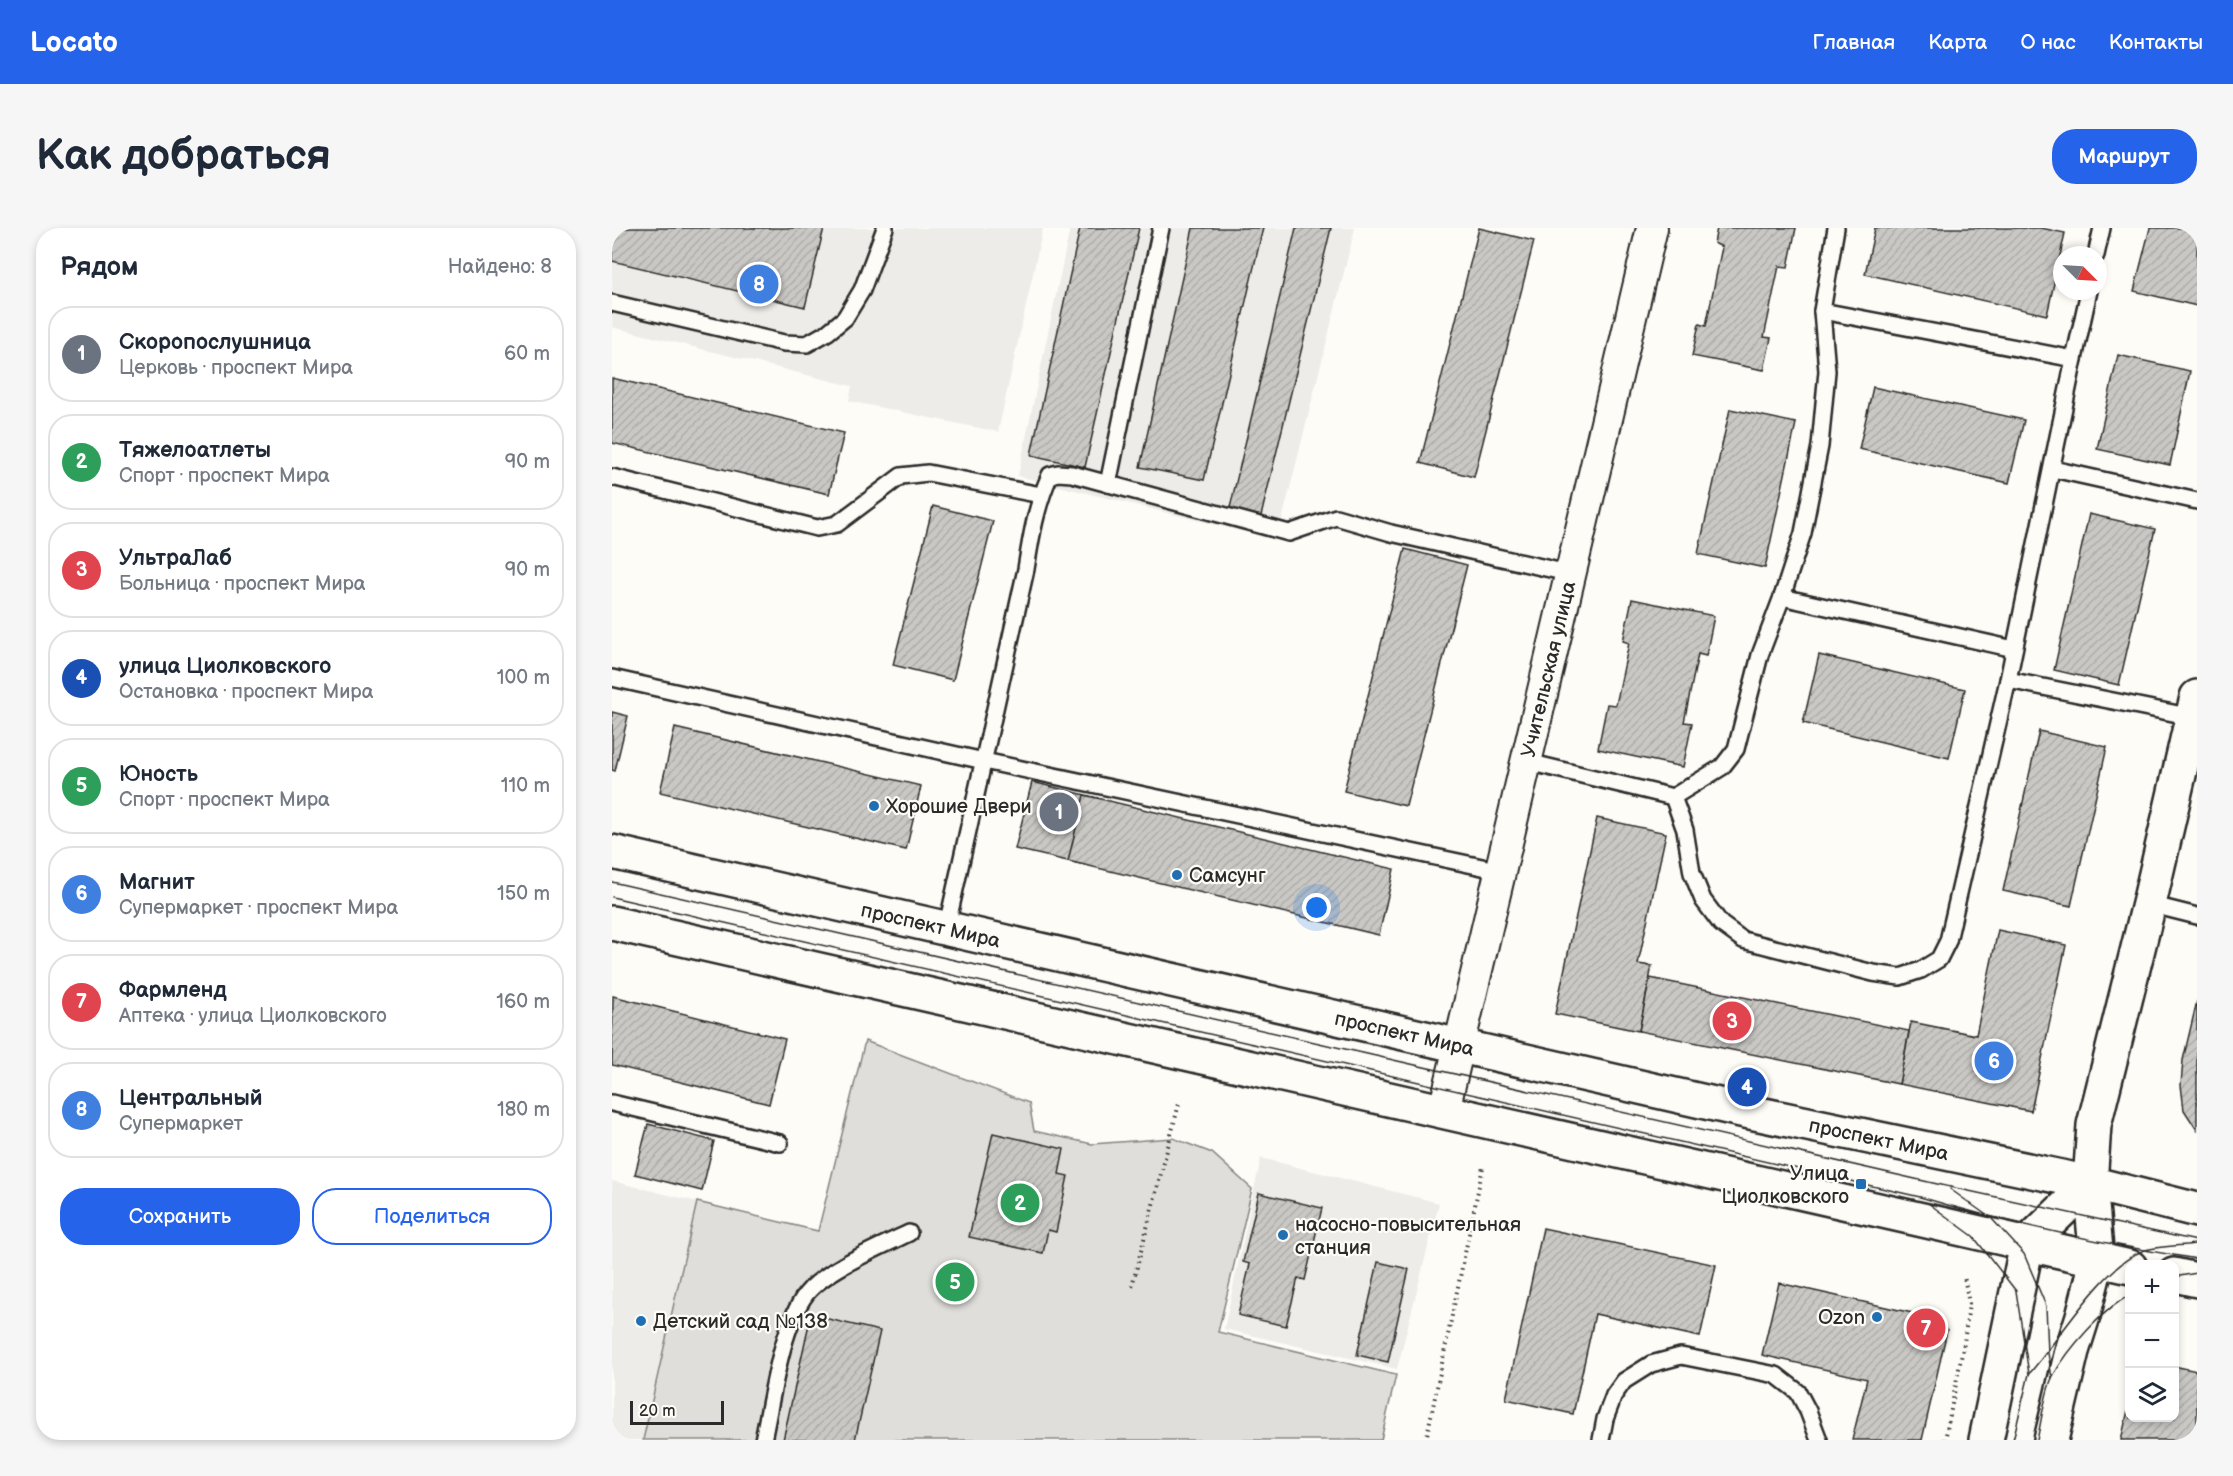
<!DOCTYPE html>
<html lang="ru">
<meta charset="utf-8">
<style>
:root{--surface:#fff;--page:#f6f6f7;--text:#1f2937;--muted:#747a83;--line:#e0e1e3;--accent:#2563eb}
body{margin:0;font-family:"Balsamiq Sans",sans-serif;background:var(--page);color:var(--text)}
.controls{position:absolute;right:18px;bottom:18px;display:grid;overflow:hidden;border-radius:12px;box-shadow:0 3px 9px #0003}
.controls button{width:54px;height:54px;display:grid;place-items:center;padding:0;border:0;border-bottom:2px solid var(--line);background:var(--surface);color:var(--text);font:30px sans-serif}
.compass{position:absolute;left:1441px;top:18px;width:54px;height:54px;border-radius:50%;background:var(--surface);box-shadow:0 3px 9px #0003;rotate:114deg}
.scale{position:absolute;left:18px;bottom:15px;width:94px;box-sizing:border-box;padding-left:6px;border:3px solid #2b2b2b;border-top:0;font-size:16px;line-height:21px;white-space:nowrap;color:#2b2b2b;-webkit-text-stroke:4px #fdfcf7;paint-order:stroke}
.you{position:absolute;left:705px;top:680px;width:21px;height:21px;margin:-15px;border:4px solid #fff;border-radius:50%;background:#1a73e8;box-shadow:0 0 0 9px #1a73e833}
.badge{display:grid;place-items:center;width:39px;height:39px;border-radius:50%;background:var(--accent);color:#fff;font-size:20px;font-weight:700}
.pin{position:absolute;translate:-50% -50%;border:3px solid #fff;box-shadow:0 2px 6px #0006}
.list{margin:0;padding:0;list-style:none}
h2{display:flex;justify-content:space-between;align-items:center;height:78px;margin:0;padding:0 24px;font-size:26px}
h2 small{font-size:20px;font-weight:400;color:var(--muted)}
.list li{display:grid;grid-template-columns:39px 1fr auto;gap:18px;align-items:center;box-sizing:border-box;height:96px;margin:0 12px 12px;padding:0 12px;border:2px solid var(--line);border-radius:24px}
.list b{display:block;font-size:22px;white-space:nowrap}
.list p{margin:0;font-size:20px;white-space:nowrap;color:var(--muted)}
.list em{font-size:20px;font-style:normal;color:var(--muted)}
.actions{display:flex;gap:12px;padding:18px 24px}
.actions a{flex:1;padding:14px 0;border:2px solid var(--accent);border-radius:24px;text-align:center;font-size:21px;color:var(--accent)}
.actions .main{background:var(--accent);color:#fff}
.icon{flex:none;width:33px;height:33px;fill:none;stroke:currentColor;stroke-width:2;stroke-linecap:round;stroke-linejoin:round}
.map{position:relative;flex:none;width:1585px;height:1212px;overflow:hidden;border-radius:24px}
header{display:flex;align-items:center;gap:36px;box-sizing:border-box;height:84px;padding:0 30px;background:var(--accent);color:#fff}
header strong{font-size:28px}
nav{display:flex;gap:33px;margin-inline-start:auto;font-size:21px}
.intro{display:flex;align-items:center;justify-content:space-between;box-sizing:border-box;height:144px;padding:0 36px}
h1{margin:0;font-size:42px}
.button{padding:15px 27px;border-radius:24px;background:var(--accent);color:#fff;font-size:21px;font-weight:700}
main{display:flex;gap:36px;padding:0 36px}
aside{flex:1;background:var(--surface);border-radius:24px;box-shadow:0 3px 9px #0003}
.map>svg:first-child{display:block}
</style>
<header>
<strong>Locato</strong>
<nav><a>Главная</a><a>Карта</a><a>О нас</a><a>Контакты</a></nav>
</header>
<div class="intro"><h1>Как добраться</h1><a class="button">Маршрут</a></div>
<main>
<aside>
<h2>Рядом<small>Найдено: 8</small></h2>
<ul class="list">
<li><span class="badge" style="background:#6b7280">1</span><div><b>Скоропослушница</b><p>Церковь · проспект Мира</p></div><em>60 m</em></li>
<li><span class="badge" style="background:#2e9e5b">2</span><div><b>Тяжелоатлеты</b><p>Спорт · проспект Мира</p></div><em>90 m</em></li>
<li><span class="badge" style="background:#e0444e">3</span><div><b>УльтраЛаб</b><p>Больница · проспект Мира</p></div><em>90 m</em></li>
<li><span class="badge" style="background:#1a4fb4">4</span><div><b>улица Циолковского</b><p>Остановка · проспект Мира</p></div><em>100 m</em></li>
<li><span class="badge" style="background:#2e9e5b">5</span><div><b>Юность</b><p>Спорт · проспект Мира</p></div><em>110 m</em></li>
<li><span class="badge" style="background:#3f7fe0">6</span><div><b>Магнит</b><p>Супермаркет · проспект Мира</p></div><em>150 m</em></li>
<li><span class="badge" style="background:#e0444e">7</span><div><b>Фармленд</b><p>Аптека · улица Циолковского</p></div><em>160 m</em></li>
<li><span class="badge" style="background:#3f7fe0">8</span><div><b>Центральный</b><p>Супермаркет</p></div><em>180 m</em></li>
</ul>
<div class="actions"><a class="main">Сохранить</a><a>Поделиться</a></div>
</aside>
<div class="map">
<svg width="1585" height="1212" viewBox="0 0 1585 1212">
<defs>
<pattern id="building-hatch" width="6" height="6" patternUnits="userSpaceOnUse" patternTransform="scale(1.5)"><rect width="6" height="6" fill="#c9c8c4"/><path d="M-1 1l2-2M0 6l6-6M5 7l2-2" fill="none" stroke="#adaca9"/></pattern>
</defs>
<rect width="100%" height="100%" fill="#fdfcf7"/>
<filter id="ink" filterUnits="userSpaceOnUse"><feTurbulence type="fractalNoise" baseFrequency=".0167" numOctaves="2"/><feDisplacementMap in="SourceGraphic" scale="12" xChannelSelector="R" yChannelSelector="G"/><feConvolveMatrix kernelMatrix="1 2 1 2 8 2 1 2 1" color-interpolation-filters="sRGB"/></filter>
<g filter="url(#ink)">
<!-- built -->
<g fill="#edece8">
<polygon points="0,0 431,0 386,204 237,173 240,158 0,99"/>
<polygon points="458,0 743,0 665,312 406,248"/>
<polygon points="649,930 827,975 785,1141 612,1101"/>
<polygon points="0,953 85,974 31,1212 0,1212"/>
</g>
<!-- pitch -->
<polygon fill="#dfdeda" stroke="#858482" stroke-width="1.5" points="253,813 417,875 422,903 480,916 561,910 600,925 640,961 606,1104 784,1147 769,1212 31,1212 85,974 206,1003"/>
<!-- building -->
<g fill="url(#building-hatch)" stroke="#2b2b2b" stroke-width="1.5">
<polygon points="0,0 212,0 193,79 0,33"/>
<polygon points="468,0 527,0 473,239 419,227"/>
<polygon points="581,0 651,0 592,252 528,239"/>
<polygon points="684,0 719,0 649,288 618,280"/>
<polygon points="867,0 922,13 862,249 808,235"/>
<polygon points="1105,0 1184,0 1176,39 1167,38 1152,109 1159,110 1152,142 1080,128 1087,96 1094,98 1110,19 1102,15"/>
<polygon points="1263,0 1429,0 1453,5 1435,87 1253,46"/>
<polygon points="1538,0 1585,0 1585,78 1522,63"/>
<polygon points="1506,127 1578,143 1558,237 1485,221"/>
<polygon points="0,150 232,205 217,266 0,215"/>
<polygon points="1261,159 1412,192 1397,255 1247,221"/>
<polygon points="1118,181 1184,195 1153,340 1086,326"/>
<polygon points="321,278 381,293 341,452 281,437"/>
<polygon points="1477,286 1543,301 1507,457 1442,442"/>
<polygon points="793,321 855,337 794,578 732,563"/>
<polygon points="1020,371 1102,388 1094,428 1086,426 1072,494 1080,495 1071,539 986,521 995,476 1004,477 1017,415 1011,413"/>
<polygon points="1207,427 1353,461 1337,530 1191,495"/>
<polygon points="0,484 16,488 3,543 0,542"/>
<polygon points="63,500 309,558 294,622 48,564"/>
<polygon points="1427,503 1495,519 1459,678 1391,663"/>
<polygon points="420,554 486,570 469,636 403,621"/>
<polygon points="472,567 782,641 767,707 456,633"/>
<polygon points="985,590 1054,605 1026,736 1040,738 1027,803 943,786"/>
<polygon points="1386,702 1454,717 1419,883 1287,856 1299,794 1364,807"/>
<polygon points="1038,750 1297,803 1287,856 1027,803"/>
<polygon points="1,768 173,811 157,876 0,837"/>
<polygon points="1585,773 1585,902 1572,882 1569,857 1571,832"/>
<polygon points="36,896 102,913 90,963 23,946"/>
<polygon points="381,905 452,921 447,946 456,948 444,1004 436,1002 431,1025 357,1009"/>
<polygon points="647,965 710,980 693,1052 686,1050 674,1098 626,1087 638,1036 631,1034"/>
<polygon points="931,1000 1104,1037 1088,1109 983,1086 961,1186 894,1171"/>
<polygon points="766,1034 797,1041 776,1134 745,1127"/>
<polygon points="1167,1055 1327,1091 1335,1103 1310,1212 1240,1212 1255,1151 1150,1127"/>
<polygon points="199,1087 268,1103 243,1212 171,1212"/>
<polygon points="1562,1138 1585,1143 1585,1212 1509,1212 1518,1174 1518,1190 1562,1190"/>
</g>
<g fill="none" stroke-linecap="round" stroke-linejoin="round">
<!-- service casing -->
<g stroke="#2b2b2b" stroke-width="20">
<g id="service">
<polyline points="1224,0 1210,83 1462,131 1396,452 1581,489"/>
<polyline points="1484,27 1490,0"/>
<polyline points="0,75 172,115 195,116 216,104 233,90 250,62 273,0"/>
<polyline points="1462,131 1477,63"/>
<polyline points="1441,241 1585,273"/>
<polyline points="0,249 205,300 225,296 289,248 316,245 429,267"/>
<polyline points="496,256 549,0"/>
<polyline points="1170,369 1402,421"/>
<polyline points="0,450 372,533 889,643"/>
<polyline points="916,534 1061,569 1110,539 1124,521 1148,427 1170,369 1191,305 1208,218 1215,143 1210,83"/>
<polyline points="1061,569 1073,602 1080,645 1091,672 1109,696 1131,712 1261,745 1288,749 1309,742 1327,731 1336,713 1396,452"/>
<polyline points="1537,676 1585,688"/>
<path d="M334,702L414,341C419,309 424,278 438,247L446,245L460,246L677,305L724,289L779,305L960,346"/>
<polyline points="0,875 168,915"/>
<path d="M151,1212C160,1171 169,1099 194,1066C213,1042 268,1019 297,1005"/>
<polyline points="989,1212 993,1191 1002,1167 1012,1153 1039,1136 1069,1128 1164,1147 1186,1164 1196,1183 1207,1212"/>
</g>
</g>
<!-- minor casing -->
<g stroke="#2b2b2b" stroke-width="34">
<g id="minor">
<path id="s1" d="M832,882L1040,0"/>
</g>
</g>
<!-- tertiary casing -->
<g stroke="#2b2b2b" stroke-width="38">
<polyline id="tertiary" points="1478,955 1482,897 1537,676 1585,469"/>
</g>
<!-- secondary casing -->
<g stroke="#2b2b2b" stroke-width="38">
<g id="secondary">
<path id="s2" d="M0,624L848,818L1133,883L1478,955L1585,982"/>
<polyline points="0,695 1518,1039"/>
<polyline points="1562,1047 1585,1052"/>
<polyline points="1374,1212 1415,1016 1478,955"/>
<polyline points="1439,1212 1460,1123 1471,1088 1485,1033 1478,955"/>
</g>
</g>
<!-- path -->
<g stroke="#2b2b2b" stroke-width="4" stroke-dasharray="1.5 4.5" stroke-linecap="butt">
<polyline points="520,1058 568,872"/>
<polyline points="814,1212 871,939"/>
<polyline points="1333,1212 1352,1115 1357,1076 1352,1048"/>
</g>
<!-- service -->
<use href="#service" stroke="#fdfcf7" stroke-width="15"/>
<!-- minor -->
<use href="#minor" stroke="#fdfcf7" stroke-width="30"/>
<!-- tertiary -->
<use href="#tertiary" stroke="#fdfcf7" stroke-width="33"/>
<!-- secondary -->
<use href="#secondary" stroke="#fdfcf7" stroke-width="33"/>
<!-- tram -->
<g stroke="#2b2b2b" stroke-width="1.5">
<polyline points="0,654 1334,958 1585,1013"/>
<path d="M0,669L1308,969C1399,996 1492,1016 1585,1031"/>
<polyline points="1338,961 1380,991 1412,1026 1434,1078 1436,1125 1440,1150"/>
<polyline points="1316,975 1361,1008 1404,1063 1417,1146 1401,1212"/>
<polyline points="1562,1049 1585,1045"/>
<path d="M1417,1146C1446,1113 1493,1035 1533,1022C1549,1018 1568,1018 1584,1016"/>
<path d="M1425,1212C1429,1195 1433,1163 1441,1148C1456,1121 1490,1082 1518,1067"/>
</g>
</g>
</g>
<!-- markers -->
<g fill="#1f6fb2" stroke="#fdfcf7" stroke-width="2">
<circle cx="262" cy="578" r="6"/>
<circle cx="565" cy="647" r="6"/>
<rect x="1243" y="950" width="12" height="12" rx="3"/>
<circle cx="671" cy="1007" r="6"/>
<circle cx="1265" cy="1089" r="6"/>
<circle cx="29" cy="1093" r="6"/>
</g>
<g text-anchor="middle" stroke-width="4.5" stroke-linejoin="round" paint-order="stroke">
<!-- street labels -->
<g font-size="20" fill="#2b2b2b" stroke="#fdfcf7">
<text dy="7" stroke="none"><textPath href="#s1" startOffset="453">Учительская улица</textPath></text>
<text dy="7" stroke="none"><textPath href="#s2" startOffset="327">проспект Мира</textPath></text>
<text dy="7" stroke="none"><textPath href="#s2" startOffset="813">проспект Мира</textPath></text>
<text dy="7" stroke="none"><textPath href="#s2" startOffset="1299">проспект Мира</textPath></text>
</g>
<!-- poi labels -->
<g font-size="20" fill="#2b2b2b" stroke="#fdfcf7" text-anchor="start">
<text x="274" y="585">Хорошие Двери</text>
<text x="577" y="654">Самсунг</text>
<text x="1237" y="952" text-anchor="end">Улица<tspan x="1237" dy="23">Циолковского</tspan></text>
<text x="683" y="1003">насосно-повысительная<tspan x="683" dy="23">станция</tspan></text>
<text x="1253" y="1096" text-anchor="end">Ozon</text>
<text x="41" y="1100">Детский сад №138</text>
</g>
</g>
</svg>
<div class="controls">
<button>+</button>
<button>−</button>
<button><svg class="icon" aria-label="layers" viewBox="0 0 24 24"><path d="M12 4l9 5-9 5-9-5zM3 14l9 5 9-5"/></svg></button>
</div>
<svg class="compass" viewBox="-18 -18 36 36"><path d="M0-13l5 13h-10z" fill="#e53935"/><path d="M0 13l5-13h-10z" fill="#747a83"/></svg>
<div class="scale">20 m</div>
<div class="you"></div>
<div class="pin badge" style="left:447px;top:584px;background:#6b7280">1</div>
<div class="pin badge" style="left:408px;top:975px;background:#2e9e5b">2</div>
<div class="pin badge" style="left:1120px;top:793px;background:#e0444e">3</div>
<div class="pin badge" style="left:1135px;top:859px;background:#1a4fb4">4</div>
<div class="pin badge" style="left:343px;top:1054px;background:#2e9e5b">5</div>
<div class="pin badge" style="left:1382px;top:833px;background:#3f7fe0">6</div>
<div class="pin badge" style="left:1314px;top:1100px;background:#e0444e">7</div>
<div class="pin badge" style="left:147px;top:56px;background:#3f7fe0">8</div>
</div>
</main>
